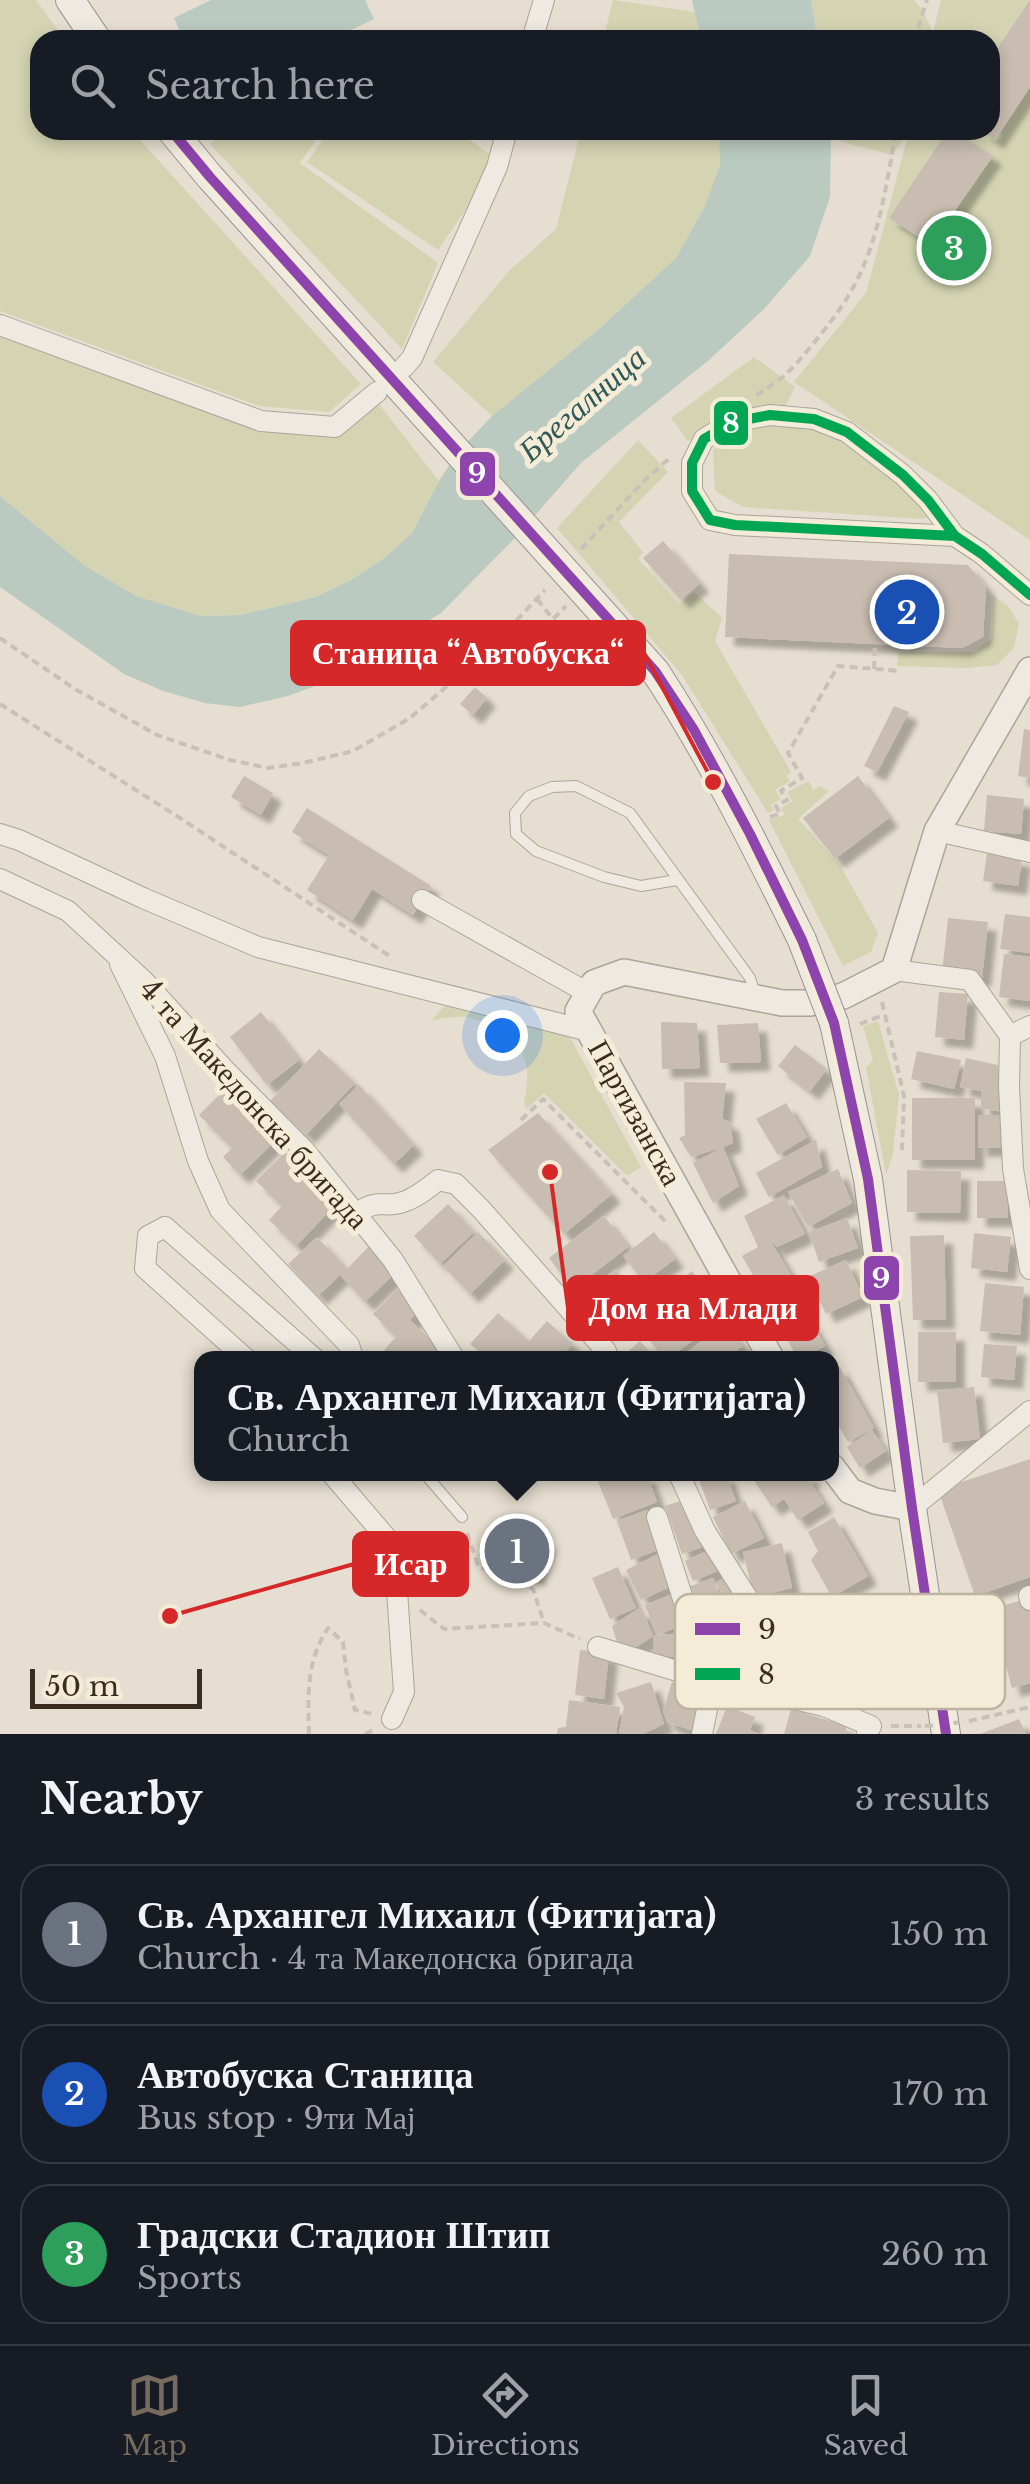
<!DOCTYPE html>
<meta charset="utf-8">
<style>
:root{--surface:#171b24;--page:#20242c;--text:#f1f3f6;--muted:#9ea1a6;--line:#363941;--accent:#766b5e}
body{margin:0;font-family:"Libre Baskerville",serif;background:var(--page);color:var(--text)}
.scale{position:absolute;left:30px;bottom:25px;width:172px;box-sizing:border-box;padding-left:10px;border:5px solid #3a2d20;border-top:0;font-size:28px;line-height:35px;white-space:nowrap;color:#3a2d20;-webkit-text-stroke:8px #f5ecd7;paint-order:stroke}
.you{position:absolute;left:502px;top:1035px;width:35px;height:35px;margin:-25px;border:8px solid #fff;border-radius:50%;background:#1a73e8;box-shadow:0 0 0 15px #1a73e833}
.badge{display:grid;place-items:center;width:65px;height:65px;border-radius:50%;background:var(--accent);color:#fff;font-size:32px;font-weight:700}
.pin{position:absolute;translate:-50% -50%;border:5px solid #fff;box-shadow:0 2px 10px #0006}
.popup{position:absolute;left:194px;top:1351px;width:645px;height:130px;box-sizing:border-box;display:grid;place-content:center;border-radius:20px;background:var(--surface);filter:drop-shadow(0 2px 8px #0005);font-size:32px;white-space:nowrap;color:var(--muted)}
.popup b{font-size:38px;color:var(--text)}
.popup::after{content:'';position:absolute;left:50%;top:100%;margin-left:-20px;border:20px solid transparent;border-top-color:var(--surface)}
.list{margin:0;padding:0;list-style:none}
h2{display:flex;justify-content:space-between;align-items:center;height:130px;margin:0;padding:0 40px;font-size:42px}
h2 small{font-size:32px;font-weight:400;color:var(--muted)}
.list li{display:grid;grid-template-columns:65px 1fr auto;gap:30px;align-items:center;box-sizing:border-box;height:140px;margin:0 20px 20px;padding:0 20px;border:2px solid var(--line);border-radius:30px}
.list b{display:block;font-size:38px;white-space:nowrap}
.list p{margin:0;font-size:32px;white-space:nowrap;color:var(--muted)}
.list em{font-size:32px;font-style:normal;color:var(--muted)}
.icon{flex:none;width:55px;height:55px;fill:none;stroke:currentColor;stroke-width:2;stroke-linecap:round;stroke-linejoin:round}
.map{position:relative;flex:none;width:1030px;height:1734px;overflow:hidden}
.search{position:absolute;background:var(--surface);box-shadow:0 5px 15px #0003;left:30px;right:30px;top:30px;height:110px;display:flex;align-items:center;gap:25px;box-sizing:border-box;padding:0 35px;border-radius:30px;color:var(--muted);font-size:38px}
.sheet{height:610px;background:var(--surface)}
nav{display:flex;justify-content:space-around;align-items:center;box-sizing:border-box;height:140px;border-top:2px solid var(--line);background:var(--surface);font-size:28px;color:var(--muted)}
nav a{display:grid;justify-items:center;gap:5px}
nav .on{color:var(--accent)}
.map>svg:first-child{display:block}
</style>
<div class="map">
<svg width="1030" height="1734" viewBox="0 0 1030 1734">
<defs>
<filter id="shadow"><feDropShadow dx="9" dy="9" stdDeviation="2.5" flood-color="#0004"/></filter>
</defs>
<rect width="100%" height="100%" fill="#e6ded0"/>
<!-- green -->
<g fill="#d4d4b3">
<polygon points="0,0 36,0 65,40 40,40 40,130 131,130 361,384 329,412 259,406 0,311"/>
<polygon points="613,0 695,12 701,40 603,40"/>
<polygon points="811,0 914,0 921,8 933,32 941,0 1030,0 1030,540 794,382 866,293 909,132 892,155 832,139 831,130 990,130 990,40 818,40"/>
<polygon points="234,130 323,130 300,163 438,263 402,349 209,143"/>
<polygon points="330,130 454,130 499,160 438,250 307,162"/>
<polygon points="581,130 719,130 721,166 705,206 676,258 598,330 492,416 433,362 509,271 556,229"/>
<polygon points="0,336 257,429 334,435 378,403 439,481 412,533 383,559 351,580 314,597 275,607 239,615 201,616 136,596 84,565 0,496"/>
<polygon points="754,357 795,387 785,407 732,412 688,441 671,418"/>
<path d="M770,426C783,426 798,424 810,426C846,432 911,488 932,517L921,519L743,507L715,491L713,450L737,432Z"/>
<polygon points="638,440 668,472 619,522 643,552 638,559 680,604 694,592 722,618 715,641 791,772 786,776 790,781 775,790 781,799 771,804 774,810 768,813 682,675 557,528"/>
<polygon points="993,596 1008,606 1019,624 1014,648 997,665 968,668 897,666 899,652 974,652 992,638"/>
<polygon points="809,781 813,790 821,786 829,791 798,819 840,865 878,933 871,952 843,966 769,820 785,815 781,808 792,801 787,792"/>
<path d="M448,1002L568,1034L641,1167L627,1176L544,1093L527,1109L524,1104C526,1092 529,1077 526,1064C519,1038 490,1020 464,1017C454,1016 442,1019 432,1020Z"/>
<polygon points="878,1021 899,1095 893,1154 886,1175 866,1067 873,1060 863,1026"/>
</g>
<!-- water -->
<g fill="#bbcac1">
<polygon points="211,0 365,0 374,19 330,40 184,40 174,18"/>
<polygon points="692,0 811,0 818,40 701,40"/>
<polygon points="719,130 831,130 830,197 810,256 764,309 709,360 581,463 516,537 441,613 334,679 288,696 240,707 205,703 163,691 124,674 0,587 0,496 84,565 136,596 201,616 240,615 275,607 315,597 351,580 383,559 412,533 439,481 457,453 492,416 598,330 676,258 705,206 720,166"/>
</g>
<!-- building -->
<g fill="#c9bdb1" filter="url(#shadow)">
<polygon points="1030,0 1030,87 995,140 980,130 990,130 990,59"/>
<polygon points="948,130 952,130 993,156 931,245 889,218"/>
<polygon points="663,541 700,583 681,600 643,558"/>
<polygon points="729,554 968,565 986,587 983,637 962,648 725,637"/>
<polygon points="475,687 487,698 473,715 460,704"/>
<polygon points="894,706 909,712 877,772 864,766"/>
<polygon points="1024,729 1030,730 1030,778 1018,776"/>
<polygon points="244,776 273,793 261,815 231,797"/>
<polygon points="858,776 889,818 835,859 803,818"/>
<polygon points="987,795 1024,799 1021,834 984,831"/>
<polygon points="307,808 431,886 413,915 372,889 353,920 307,890 329,855 292,832"/>
<polygon points="987,853 1022,858 1018,886 983,881"/>
<polygon points="1005,914 1030,917 1030,953 1000,949"/>
<polygon points="948,918 988,922 982,978 942,973"/>
<polygon points="1004,954 1030,957 1030,1001 999,997"/>
<polygon points="939,992 968,994 964,1040 935,1037"/>
<polygon points="261,1012 299,1060 267,1085 230,1037"/>
<polygon points="661,1022 697,1023 700,1068 662,1069"/>
<polygon points="758,1023 761,1062 720,1063 717,1025"/>
<polygon points="795,1045 827,1069 810,1091 778,1066"/>
<polygon points="319,1049 355,1083 306,1135 270,1101"/>
<polygon points="917,1051 961,1060 954,1089 911,1079"/>
<polygon points="966,1058 998,1065 1002,1112 981,1108 981,1091 960,1087"/>
<polygon points="684,1082 726,1083 722,1119 730,1122 733,1143 723,1147 739,1186 713,1203 693,1163 723,1147 691,1157 679,1138 685,1135"/>
<polygon points="230,1084 281,1135 240,1175 223,1157 232,1148 199,1115"/>
<polygon points="359,1085 414,1145 394,1164 339,1104"/>
<rect x="912" y="1098" width="63" height="62"/>
<polygon points="786,1103 807,1137 778,1155 756,1119"/>
<polygon points="538,1113 612,1194 564,1234 488,1150"/>
<polygon points="978,1115 1007,1115 1007,1147 978,1148"/>
<polygon points="816,1140 822,1167 769,1197 756,1173"/>
<polygon points="285,1152 338,1202 296,1246 269,1220 282,1206 256,1181"/>
<polygon points="838,1169 852,1203 808,1227 788,1192"/>
<polygon points="907,1170 961,1171 960,1213 907,1212"/>
<rect x="977" y="1181" width="31" height="37"/>
<polygon points="784,1195 805,1234 777,1247 770,1240 796,1284 768,1301 742,1256 758,1247 744,1216"/>
<polygon points="448,1204 474,1232 440,1264 414,1236"/>
<polygon points="604,1216 628,1247 573,1289 549,1258"/>
<polygon points="847,1218 858,1248 819,1262 809,1232"/>
<polygon points="478,1232 505,1260 470,1294 443,1266"/>
<polygon points="654,1232 675,1259 644,1282 623,1256"/>
<polygon points="974,1233 1011,1237 1007,1272 971,1268"/>
<polygon points="944,1235 946,1320 913,1320 910,1236"/>
<polygon points="317,1237 347,1269 370,1245 396,1272 365,1302 340,1275 318,1296 288,1264"/>
<polygon points="846,1260 863,1297 826,1314 808,1277"/>
<polygon points="616,1269 632,1290 641,1284 653,1300 692,1271 726,1316 669,1358 663,1358 647,1337 661,1327 645,1305 610,1331 582,1295"/>
<polygon points="985,1283 1024,1287 1020,1335 980,1331"/>
<polygon points="397,1289 419,1311 410,1320 449,1358 392,1358 384,1350 396,1337 373,1314"/>
<polygon points="792,1289 825,1346 803,1358 798,1358 766,1304"/>
<polygon points="498,1313 529,1341 547,1321 573,1344 560,1358 487,1358 470,1344"/>
<polygon points="725,1323 743,1346 726,1358 692,1358 687,1352"/>
<rect x="918" y="1332" width="38" height="50"/>
<polygon points="640,1341 656,1358 620,1358"/>
<polygon points="984,1344 1017,1346 1014,1380 981,1377"/>
<polygon points="839,1366 874,1428 848,1442 832,1414 832,1370"/>
<polygon points="974,1387 980,1439 943,1443 937,1391"/>
<polygon points="872,1430 886,1451 860,1468 847,1447"/>
<polygon points="1030,1459 1030,1577 975,1596 938,1490"/>
<polygon points="595,1474 647,1474 657,1502 613,1519"/>
<polygon points="697,1474 726,1474 736,1501 710,1510"/>
<polygon points="755,1474 810,1474 812,1476 808,1479 824,1503 798,1520 784,1499 772,1507 751,1476"/>
<polygon points="689,1498 706,1546 682,1554 665,1506"/>
<polygon points="745,1501 764,1538 731,1554 713,1517"/>
<polygon points="647,1510 661,1549 631,1560 617,1521"/>
<polygon points="834,1517 868,1576 832,1597 811,1560 818,1551 808,1532"/>
<polygon points="498,1525 547,1541 535,1577 487,1562"/>
<polygon points="782,1543 792,1588 754,1597 743,1552"/>
<polygon points="711,1549 720,1570 693,1581 685,1561"/>
<polygon points="662,1552 674,1585 641,1600 626,1570"/>
<polygon points="618,1567 636,1608 610,1619 592,1578"/>
<polygon points="731,1575 749,1608 734,1616 716,1583"/>
<polygon points="713,1578 727,1615 699,1618 688,1587"/>
<polygon points="675,1593 687,1623 657,1635 645,1605"/>
<polygon points="1027,1599 1030,1610 1030,1683 1012,1688 990,1609"/>
<polygon points="641,1607 653,1636 635,1648 617,1642 612,1626"/>
<polygon points="728,1618 730,1647 705,1649 703,1620"/>
<polygon points="681,1633 683,1656 655,1658 653,1636"/>
<polygon points="774,1644 822,1652 815,1688 768,1680"/>
<polygon points="580,1650 609,1653 604,1699 575,1695"/>
<polygon points="711,1651 752,1652 751,1678 711,1676"/>
<polygon points="651,1682 664,1724 643,1734 619,1734 624,1707 616,1693"/>
<polygon points="672,1682 705,1692 693,1731 667,1722 663,1711"/>
<polygon points="569,1700 620,1707 616,1734 557,1734 558,1728 566,1727"/>
<polygon points="727,1706 755,1717 750,1730 759,1734 716,1734"/>
<polygon points="791,1709 847,1726 845,1734 784,1734"/>
<polygon points="1019,1719 1026,1734 980,1734"/>
</g>
<g fill="none" stroke-linecap="round" stroke-linejoin="round">
<!-- service casing -->
<g stroke="#aba498" stroke-width="12">
<g id="service">
<polyline points="677,880 641,886 604,877 536,851 516,834 515,813 529,796 552,787 576,786 630,813 750,978 756,997"/>
<polyline points="425,1474 462,1517"/>
</g>
</g>
<!-- minor casing -->
<g stroke="#aba498" stroke-width="22">
<g id="minor">
<polyline points="532,40 544,0"/>
<polyline points="0,325 261,421 335,427 377,392"/>
<polyline points="404,367 412,358 497,167 507,130"/>
<polyline points="955,536 735,525 710,520 692,491 692,463 704,439 733,422 770,415 814,419 847,432 903,475 928,500 955,536 982,554 1030,595"/>
<polyline points="937,831 1030,852"/>
<polyline points="0,834 19,840 143,898 258,947 589,1031"/>
<polyline points="0,879 68,911 143,980 225,1070 305,1151 393,1260 454,1358"/>
<polyline points="422,900 588,993"/>
<polyline points="120,964 165,1056 198,1161 220,1210 349,1345 353,1358"/>
<polyline points="894,970 970,980 1010,1036 1009,1086 1013,1169 1030,1269"/>
<polyline points="1010,1036 1030,1026"/>
<path d="M356,1214C379,1197 382,1209 403,1202C416,1198 428,1188 438,1180L456,1184L481,1209L606,1351L604,1358"/>
<polyline points="245,1358 145,1268 148,1236 165,1227 314,1358"/>
<polyline points="332,1474 390,1542 397,1591 404,1692 392,1719"/>
<polyline points="679,1474 705,1531 750,1602 769,1618 826,1651 824,1706"/>
<polyline points="912,1508 1030,1411"/>
<polyline points="657,1517 697,1643 697,1677"/>
<polyline points="1029,1596 1030,1600"/>
<polyline points="598,1647 697,1677 824,1706 871,1726 867,1734"/>
<polyline points="702,1734 713,1680"/>
</g>
</g>
<!-- tertiary casing -->
<g stroke="#aba498" stroke-width="28">
<g id="tertiary">
<polyline points="771,1358 578,1011 594,983 624,972 782,1003 810,1003 843,996 894,970 937,831 1030,670"/>
<polyline points="832,1467 850,1491 875,1501 912,1508"/>
</g>
</g>
<!-- secondary casing -->
<g stroke="#9b9388" stroke-width="30">
<g id="secondary">
<polyline points="70,0 97,40"/>
<path d="M171,130L210,177L655,671C712,758 756,847 802,940"/>
<polyline points="834,1023 868,1179 912,1508 946,1734"/>
</g>
</g>
<!-- path -->
<g stroke="#c7c1b8" stroke-width="4" stroke-dasharray="8 5" stroke-linecap="butt">
<polyline points="914,40 927,0"/>
<path d="M756,395C782,381 795,366 813,344C830,323 846,303 857,280C879,238 888,177 896,130"/>
<polyline points="581,549 644,481 672,456"/>
<polyline points="537,599 553,619 566,606"/>
<polyline points="0,638 75,689 157,735 230,760 268,768 303,763 353,751 410,718 487,652 545,590"/>
<polyline points="874,669 875,645"/>
<polyline points="0,704 180,818 391,957"/>
<polyline points="770,817 780,814 776,806 787,800 781,791 802,778 788,753 838,666 901,671"/>
<polyline points="882,1002 904,1096 902,1150"/>
<polyline points="860,1024 883,1015"/>
<polyline points="521,1120 543,1099 666,1222"/>
<polyline points="467,1533 478,1566 533,1589 544,1623"/>
<polyline points="420,1610 444,1629 544,1623 580,1639"/>
<polyline points="969,1721 1030,1707"/>
<polyline points="891,1726 921,1726"/>
<path d="M309,1734C308,1696 306,1661 328,1628L343,1642L346,1670L355,1710L373,1714"/>
<polyline points="365,1734 375,1729"/>
</g>
<!-- service -->
<use href="#service" stroke="#eeeae1" stroke-width="10"/>
<!-- minor -->
<use href="#minor" stroke="#eeeae1" stroke-width="20"/>
<!-- tertiary -->
<use href="#tertiary" stroke="#eeeae1" stroke-width="25"/>
<!-- secondary -->
<use href="#secondary" stroke="#eeeae1" stroke-width="28"/>
<!-- secondary-bridge casing -->
<g stroke="#9b9388" stroke-width="30" stroke-linecap="butt">
<polyline id="secondary-bridge" points="802,940 834,1023"/>
</g>
<!-- path-bridge -->
<polyline stroke="#c7c1b8" stroke-width="4" stroke-dasharray="8 5" stroke-linecap="butt" points="925,1726 964,1722"/>
<!-- secondary-bridge -->
<use href="#secondary-bridge" stroke="#eeeae1" stroke-width="28"/>
<!-- bus-1 casing -->
<g stroke="#f5ecd7" stroke-width="18">
<polyline id="bus-1" points="171,130 210,177 655,671 694,730 750,834 802,940 834,1023 868,1179 912,1508 946,1734"/>
</g>
<!-- bus-2 casing -->
<g stroke="#f5ecd7" stroke-width="18">
<polyline id="bus-2" points="955,536 735,525 710,520 692,491 692,463 704,439 733,422 770,415 814,419 847,432 903,475 928,500 955,536 982,554 1030,595"/>
</g>
<!-- bus-1 -->
<use href="#bus-1" stroke="#8e44ad" stroke-width="10"/>
<!-- bus-2 -->
<use href="#bus-2" stroke="#00a651" stroke-width="10"/>
</g>
<g text-anchor="middle" stroke-width="10" stroke-linejoin="round" paint-order="stroke">
<!-- street labels -->
<g font-size="30" fill="#3a2d20" stroke="#f5ecd7">
<text transform="translate(254 1104) rotate(48)" y="10">4 та Македонска бригада</text>
<text transform="translate(635 1113) rotate(61)" y="10">Партизанска</text>
</g>
<!-- water labels -->
<g font-size="32" font-style="italic" fill="#305957" stroke="#f5ecd7">
<text transform="translate(582 404) rotate(-41)" y="11">Брегалница</text>
</g>
</g>
<!-- legend -->
<rect x="675" y="1594" width="330" height="115" rx="15" fill="#f5ecd7" stroke="#bdb3a0" stroke-width="2.5"/>
<rect x="695" y="1623" width="45" height="12" fill="#8e44ad"/>
<rect x="695" y="1668" width="45" height="12" fill="#00a651"/>
<g font-size="28" fill="#3a2d20">
<text x="758" y="1639">9</text>
<text x="758" y="1684">8</text>
</g>
<!-- callouts -->
<path fill="none" stroke="#d62828" stroke-width="4" d="M713 782L644 653M550 1172L568 1308M170 1616L354 1564"/>
<g fill="#d62828" stroke="#f5ecd7" stroke-width="4">
<circle cx="713" cy="782" r="10"/>
<circle cx="550" cy="1172" r="10"/>
<circle cx="170" cy="1616" r="10"/>
</g>
<g fill="#d62828" stroke="#d62828" stroke-width="4">
<rect x="292" y="622" width="352" height="62" rx="10"/>
<rect x="568" y="1277" width="249" height="62" rx="10"/>
<rect x="354" y="1533" width="113" height="62" rx="10"/>
</g>
<g font-size="32" text-anchor="middle" font-weight="bold" fill="#fff">
<text x="468" y="664">Станица “Автобуска“</text>
<text x="693" y="1319">Дом на Млади</text>
<text x="411" y="1575">Исар</text>
</g>
<g stroke="#f5ecd7" stroke-width="4">
<rect x="712" y="399" width="38" height="48" rx="10" fill="#00a651"/>
<rect x="458" y="450" width="39" height="48" rx="10" fill="#8e44ad"/>
<rect x="862" y="1254" width="39" height="48" rx="10" fill="#8e44ad"/>
</g>
<g font-size="28" text-anchor="middle" font-weight="bold" fill="#fff">
<text x="731" y="433">8</text>
<text x="477" y="483">9</text>
<text x="881" y="1288">9</text>
</g>
</svg>
<div class="scale">50 m</div>
<div class="you"></div>
<div class="pin badge" style="left:517px;top:1551px;background:#6b7280">1</div>
<div class="popup"><b>Св. Архангел Михаил (Фитијата)</b>Church</div>
<div class="pin badge" style="left:907px;top:612px;background:#1a4fb4">2</div>
<div class="pin badge" style="left:954px;top:248px;background:#2e9e5b">3</div>
<div class="search"><svg class="icon" aria-label="search" viewBox="0 0 24 24"><circle cx="10" cy="10" r="6"/><path d="M15 15l6 6"/></svg>Search here</div>
</div>
<section class="sheet">
<h2>Nearby<small>3 results</small></h2>
<ul class="list">
<li><span class="badge" style="background:#6b7280">1</span><div><b>Св. Архангел Михаил (Фитијата)</b><p>Church · 4 та Македонска бригада</p></div><em>150 m</em></li>
<li><span class="badge" style="background:#1a4fb4">2</span><div><b>Автобуска Станица</b><p>Bus stop · 9ти Мај</p></div><em>170 m</em></li>
<li><span class="badge" style="background:#2e9e5b">3</span><div><b>Градски Стадион Штип</b><p>Sports</p></div><em>260 m</em></li>
</ul>
</section>
<nav>
<a class="on"><svg class="icon" aria-label="map" viewBox="0 0 24 24"><path d="M3 6l6-2 6 2 6-2v14l-6 2-6-2-6 2zM9 4v14M15 6v14"/></svg>Map</a>
<a><svg class="icon" aria-label="directions" viewBox="0 0 24 24"><path d="M12 3l9 9-9 9-9-9zM9 14v-3h6M13 9l2 2-2 2"/></svg>Directions</a>
<a><svg class="icon" aria-label="saved" viewBox="0 0 24 24"><path d="M7 4h10v16l-5-4-5 4z"/></svg>Saved</a>
</nav>
